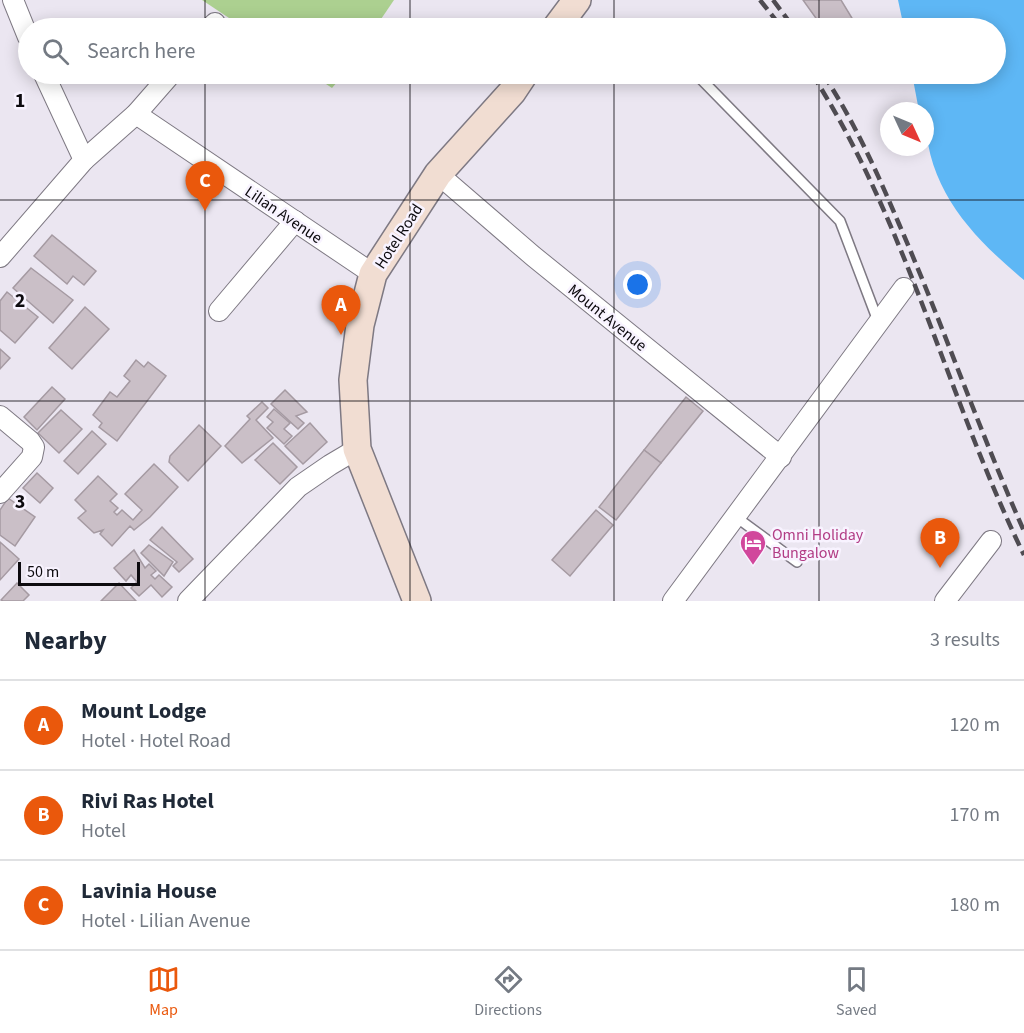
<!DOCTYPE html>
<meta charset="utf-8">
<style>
:root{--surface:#fff;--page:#f6f6f7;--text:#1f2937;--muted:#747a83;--line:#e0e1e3;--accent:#ea580c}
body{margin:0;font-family:"Source Sans 3",sans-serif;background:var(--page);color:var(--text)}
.compass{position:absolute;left:880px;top:102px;width:54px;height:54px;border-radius:50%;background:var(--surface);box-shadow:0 3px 15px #0003;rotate:134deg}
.scale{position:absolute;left:18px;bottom:15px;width:122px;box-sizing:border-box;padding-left:6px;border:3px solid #0d0b0f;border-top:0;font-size:16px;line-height:21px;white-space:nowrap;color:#0d0b0f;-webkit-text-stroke:4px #f8f3ff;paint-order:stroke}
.you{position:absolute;left:638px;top:285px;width:21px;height:21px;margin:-15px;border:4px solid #fff;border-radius:50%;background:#1a73e8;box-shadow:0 0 0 9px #1a73e833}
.badge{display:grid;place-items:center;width:39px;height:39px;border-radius:50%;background:var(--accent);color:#fff;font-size:20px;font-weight:700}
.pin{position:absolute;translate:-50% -50px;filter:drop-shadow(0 2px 3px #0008)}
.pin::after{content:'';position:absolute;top:32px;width:21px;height:18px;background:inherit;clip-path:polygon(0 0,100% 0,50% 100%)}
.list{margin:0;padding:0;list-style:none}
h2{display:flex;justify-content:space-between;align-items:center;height:78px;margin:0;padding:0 24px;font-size:26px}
h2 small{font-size:20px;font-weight:400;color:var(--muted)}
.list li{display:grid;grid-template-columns:39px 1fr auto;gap:18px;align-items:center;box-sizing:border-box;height:90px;padding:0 24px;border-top:2px solid var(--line)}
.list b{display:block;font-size:22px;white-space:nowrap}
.list p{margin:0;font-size:20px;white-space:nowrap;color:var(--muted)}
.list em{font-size:20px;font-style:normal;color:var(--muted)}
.icon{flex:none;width:33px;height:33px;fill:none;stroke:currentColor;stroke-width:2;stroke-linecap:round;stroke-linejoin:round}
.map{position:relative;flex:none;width:1024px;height:601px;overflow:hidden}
.search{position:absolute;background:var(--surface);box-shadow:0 3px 15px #0003;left:18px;right:18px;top:18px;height:66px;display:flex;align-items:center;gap:15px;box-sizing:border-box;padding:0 21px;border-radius:33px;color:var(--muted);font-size:22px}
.sheet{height:348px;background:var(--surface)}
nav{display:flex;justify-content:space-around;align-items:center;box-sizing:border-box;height:84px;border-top:2px solid var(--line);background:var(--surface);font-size:16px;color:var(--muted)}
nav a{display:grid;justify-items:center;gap:3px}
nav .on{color:var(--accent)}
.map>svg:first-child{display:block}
</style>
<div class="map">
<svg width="1024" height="601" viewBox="0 0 1024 601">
<rect width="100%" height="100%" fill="#ebe6f1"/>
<!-- green -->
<g fill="#acd090">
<polygon points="202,0 394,0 375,28 244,28"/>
<polygon points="311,74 344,74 332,88"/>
</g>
<!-- water -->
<path fill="#5eb7f5" d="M898,0H1024V280C970,235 925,187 925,111H919L912,74H996V28H904Z"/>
<!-- building -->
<g fill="#cabfc7" stroke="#a59aa2" stroke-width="1.5">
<polygon points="803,0 841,0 858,28 823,28"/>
<polygon points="52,235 96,271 84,285 73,276 67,284 34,256"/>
<polygon points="31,268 73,300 53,323 13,288"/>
<polygon points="7,292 38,317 15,343 0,330 0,301"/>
<polygon points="85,307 109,329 72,369 49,348"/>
<polygon points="0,349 10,358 0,369"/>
<polygon points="136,360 144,367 148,362 166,376 117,441 99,427 102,423 93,415 110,392 117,397 130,381 124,376"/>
<polygon points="52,387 65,399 37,430 24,417"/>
<polygon points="285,390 307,412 296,416 304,423 298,429 271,404"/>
<polygon points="686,397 703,411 661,463 644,450"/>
<polygon points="262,402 268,408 256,420 273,438 242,463 225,446 250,419 247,416"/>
<polygon points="274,409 290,423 284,429 292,436 284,444 267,428 273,422 267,417"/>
<polygon points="61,410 82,429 59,453 38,433"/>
<polygon points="310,423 327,442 303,464 285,446"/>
<polygon points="199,425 221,446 188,481 169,462 170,456"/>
<polygon points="92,431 106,444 78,474 64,461"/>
<polygon points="273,443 297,467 280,484 255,460"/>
<polygon points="644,450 661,463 616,520 599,507"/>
<polygon points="154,464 178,487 150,517 134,530 130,526 112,546 100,534 103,530 94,533 78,518 86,511 75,500 98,476 117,494 110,501 118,508 114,512 117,515 122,510 133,520 142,510 125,494"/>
<polygon points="37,473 53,488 40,503 23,488"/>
<polygon points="8,498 35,517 15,546 0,535 0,510"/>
<polygon points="596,510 613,525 570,576 552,560"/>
<polygon points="162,527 193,559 179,572 173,566 177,562 150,540"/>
<polygon points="0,542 19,559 0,580"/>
<polygon points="149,545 173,562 164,576 141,553"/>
<polygon points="134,550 145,568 149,564 156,571 151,575 155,579 159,575 172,587 162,597 151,585 139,596 131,588 137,582 131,575 126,581 114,568"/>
<polygon points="17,583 29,595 23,601 3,601 1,600"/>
<polygon points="119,583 136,601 101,601"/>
</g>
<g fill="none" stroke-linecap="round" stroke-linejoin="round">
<!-- lane casing -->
<g stroke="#7e7983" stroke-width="12">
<g id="lane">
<polyline points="699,77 840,221 878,321"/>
<polyline points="736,517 797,562"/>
</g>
</g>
<!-- street casing -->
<g stroke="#7e7983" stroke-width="22">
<g id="street">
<polyline points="13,0 28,37"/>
<polyline points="210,28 215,23"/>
<polyline points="44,74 84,160"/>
<polyline points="136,114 373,274"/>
<polyline points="438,174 533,256 781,457"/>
<polyline points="0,257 84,160 136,114 171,74"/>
<polyline points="219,311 295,221"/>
<polyline points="0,416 30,441 34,447 32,457 0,493"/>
<polyline points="188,601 298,487 330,465 357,449"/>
<polyline points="673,601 904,288"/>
<polyline points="945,601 991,541"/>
</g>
</g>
<!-- secondary casing -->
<g stroke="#7e7983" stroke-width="30">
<g id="secondary">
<polyline points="556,28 577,0"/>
<polyline points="417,601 357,449 353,380 360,325 373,274 438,174 512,92 524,74"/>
</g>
</g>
<!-- lane -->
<use href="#lane" stroke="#fff" stroke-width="9"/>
<!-- street -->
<use href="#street" stroke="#fff" stroke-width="20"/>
<!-- secondary -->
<use href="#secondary" stroke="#f1ddd2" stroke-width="27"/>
<!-- rail -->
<g stroke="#4f4c52" stroke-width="4.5" stroke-dasharray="12 6" stroke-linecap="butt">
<polyline points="760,0 782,28"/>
<polyline points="773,0 794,28"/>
<path d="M812,74C907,222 947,397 1024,555"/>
<path d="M823,74C854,121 877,172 899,224C943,325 979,430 1024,531"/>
</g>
</g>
<!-- grid -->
<path fill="none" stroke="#0d0b0f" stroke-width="1.5" stroke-opacity="0.55" d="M205,0V28M410,0V28M614,0V28M819,0V28M205,74V601M410,74V601M614,74V601M819,74V601M0,200H1024M0,401H1024"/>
<!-- icons -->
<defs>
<g id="hotel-pin" transform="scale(1.35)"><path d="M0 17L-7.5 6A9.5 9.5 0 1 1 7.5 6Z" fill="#d1479c" stroke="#f8f3ff"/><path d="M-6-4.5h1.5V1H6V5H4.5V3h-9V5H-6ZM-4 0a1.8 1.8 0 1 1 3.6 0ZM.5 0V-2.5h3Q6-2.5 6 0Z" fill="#fff"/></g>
</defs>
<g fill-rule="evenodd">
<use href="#hotel-pin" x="753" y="543"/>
</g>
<g text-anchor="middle" stroke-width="5" stroke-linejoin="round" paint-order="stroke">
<!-- street labels -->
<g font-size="16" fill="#0d0b0f" stroke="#f8f3ff">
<text transform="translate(284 214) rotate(34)" y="6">Lilian Avenue</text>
<text transform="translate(398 236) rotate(-57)" y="6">Hotel Road</text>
<text transform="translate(608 317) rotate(39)" y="6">Mount Avenue</text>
</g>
<!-- hotel labels -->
<g font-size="16" fill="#b23c85" stroke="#f8f3ff" text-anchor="start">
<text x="772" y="540">Omni Holiday<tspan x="772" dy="18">Bungalow</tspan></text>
</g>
</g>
<g font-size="20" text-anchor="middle" font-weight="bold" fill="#0d0b0f" stroke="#f8f3ff" stroke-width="5" stroke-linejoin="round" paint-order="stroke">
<text x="20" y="107">1</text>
<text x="20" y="307">2</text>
<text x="20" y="508">3</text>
</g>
</svg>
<svg class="compass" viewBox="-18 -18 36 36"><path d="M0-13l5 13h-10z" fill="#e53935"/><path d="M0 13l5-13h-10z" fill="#747a83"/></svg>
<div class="scale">50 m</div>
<div class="you"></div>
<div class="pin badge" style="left:341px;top:335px">A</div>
<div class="pin badge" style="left:940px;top:568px">B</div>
<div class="pin badge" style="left:205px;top:211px">C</div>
<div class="search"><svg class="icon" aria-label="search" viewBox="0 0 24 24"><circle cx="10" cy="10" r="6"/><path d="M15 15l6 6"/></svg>Search here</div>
</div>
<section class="sheet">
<h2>Nearby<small>3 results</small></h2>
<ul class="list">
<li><span class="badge">A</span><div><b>Mount Lodge</b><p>Hotel · Hotel Road</p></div><em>120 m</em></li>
<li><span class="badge">B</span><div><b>Rivi Ras Hotel</b><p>Hotel</p></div><em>170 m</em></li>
<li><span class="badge">C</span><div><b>Lavinia House</b><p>Hotel · Lilian Avenue</p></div><em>180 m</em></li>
</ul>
</section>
<nav>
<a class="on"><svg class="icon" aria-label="map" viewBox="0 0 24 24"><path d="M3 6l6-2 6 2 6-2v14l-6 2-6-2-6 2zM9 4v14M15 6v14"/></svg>Map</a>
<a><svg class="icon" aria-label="directions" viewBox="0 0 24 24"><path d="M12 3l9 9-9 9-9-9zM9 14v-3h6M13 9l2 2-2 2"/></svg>Directions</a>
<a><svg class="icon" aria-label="saved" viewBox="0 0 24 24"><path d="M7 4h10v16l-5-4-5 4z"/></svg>Saved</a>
</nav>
